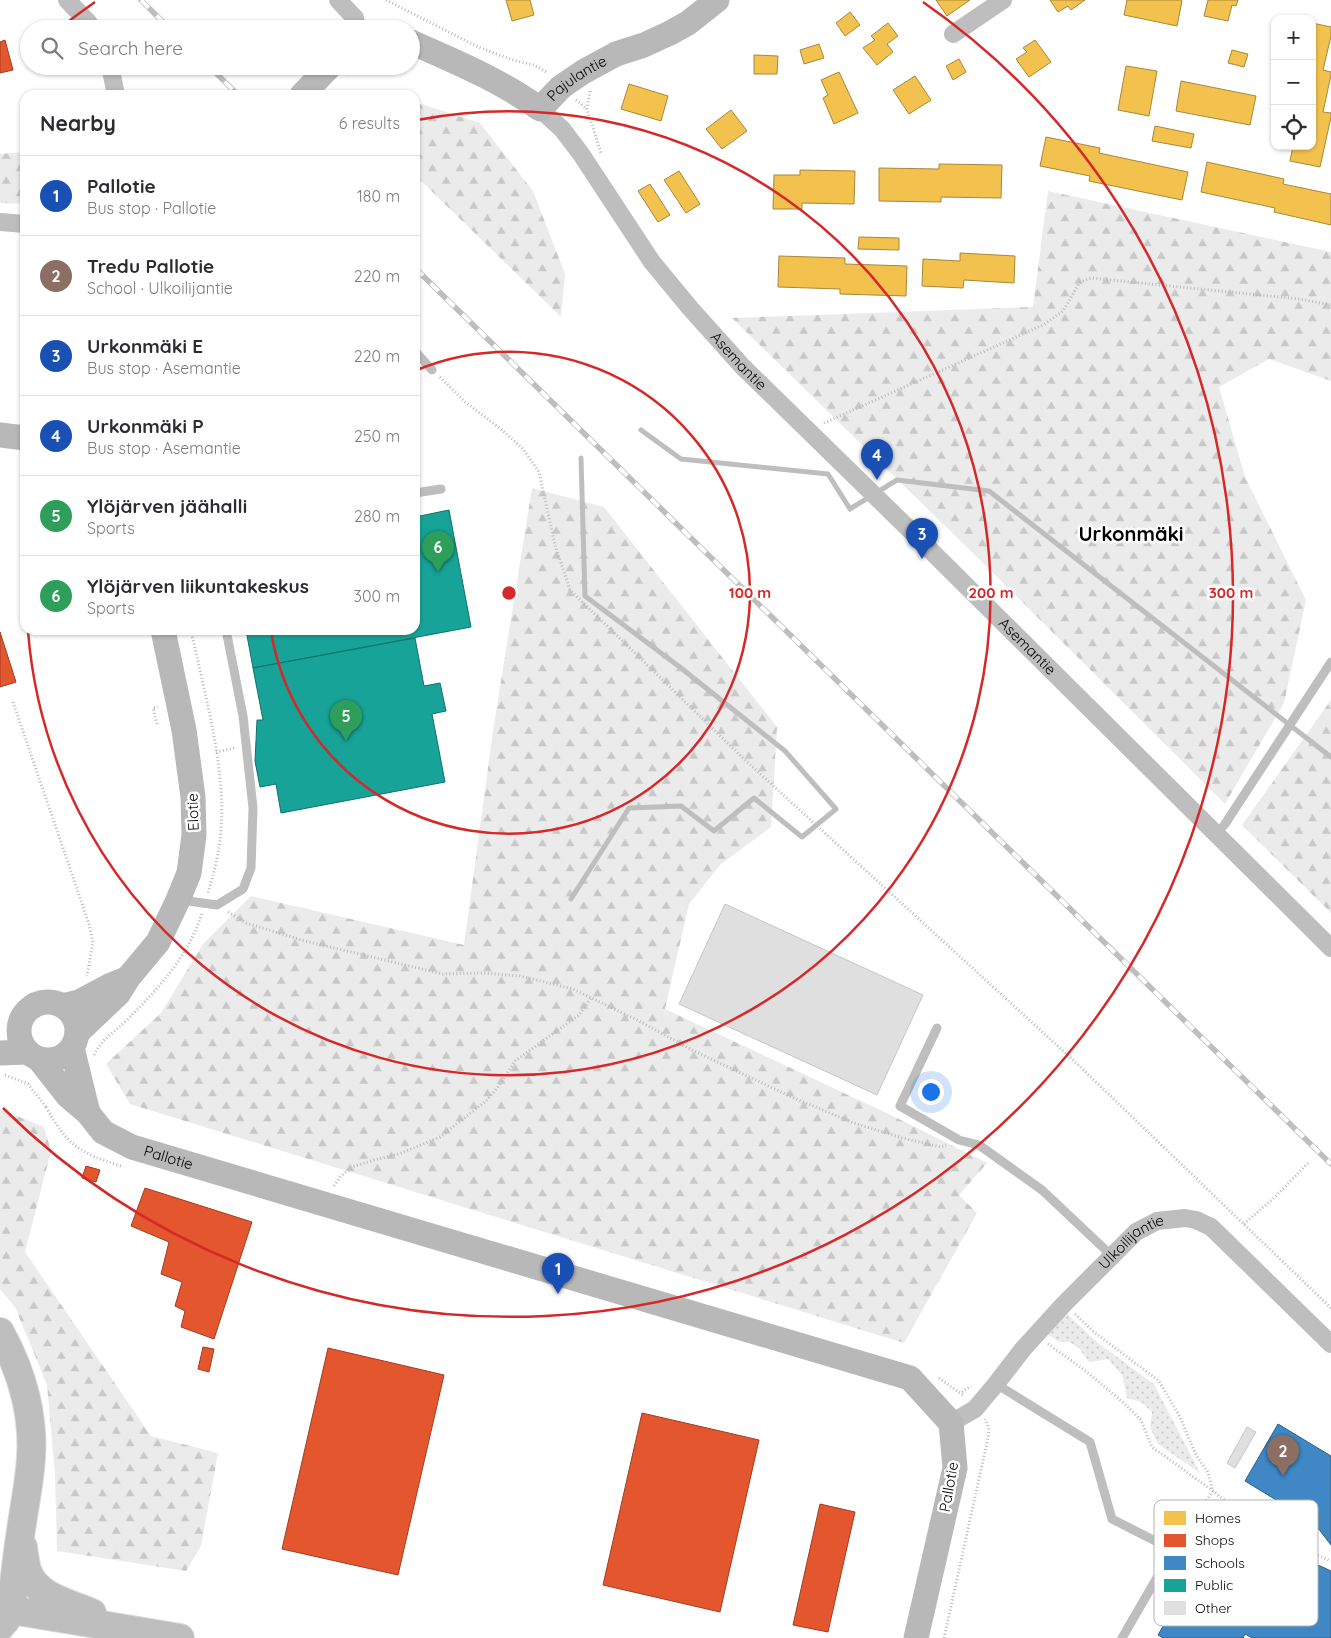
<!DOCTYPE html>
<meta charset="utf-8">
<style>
:root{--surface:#fff;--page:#f7f7f7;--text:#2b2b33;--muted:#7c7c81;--line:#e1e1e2;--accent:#595959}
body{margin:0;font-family:Quicksand,sans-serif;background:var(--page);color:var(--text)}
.controls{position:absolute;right:15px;top:15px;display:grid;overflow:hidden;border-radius:10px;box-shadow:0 1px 4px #0004}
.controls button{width:45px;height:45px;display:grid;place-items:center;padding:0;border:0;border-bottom:1px solid var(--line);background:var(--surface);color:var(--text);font:25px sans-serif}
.you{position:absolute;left:930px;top:1091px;width:18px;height:18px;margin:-12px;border:4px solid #fff;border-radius:50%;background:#1a73e8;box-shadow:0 0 0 8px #1a73e833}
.badge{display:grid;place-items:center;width:32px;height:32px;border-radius:50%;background:var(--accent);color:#fff;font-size:16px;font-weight:700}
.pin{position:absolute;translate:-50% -41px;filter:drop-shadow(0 1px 2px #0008)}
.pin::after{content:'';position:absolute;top:26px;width:18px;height:15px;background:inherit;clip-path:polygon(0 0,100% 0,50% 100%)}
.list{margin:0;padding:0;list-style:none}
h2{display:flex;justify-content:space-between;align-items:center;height:65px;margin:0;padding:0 20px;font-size:21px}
h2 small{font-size:16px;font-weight:400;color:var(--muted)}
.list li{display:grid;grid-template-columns:32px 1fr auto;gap:15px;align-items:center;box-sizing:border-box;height:80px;padding:0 20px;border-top:1px solid var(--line)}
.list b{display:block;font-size:19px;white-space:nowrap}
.list p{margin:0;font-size:16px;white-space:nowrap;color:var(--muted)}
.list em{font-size:16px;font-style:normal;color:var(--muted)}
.icon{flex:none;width:28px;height:28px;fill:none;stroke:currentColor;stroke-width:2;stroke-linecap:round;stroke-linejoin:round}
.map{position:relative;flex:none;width:1331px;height:1638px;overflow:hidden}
.search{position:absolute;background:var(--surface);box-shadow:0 1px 4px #0004;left:20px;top:20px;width:400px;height:55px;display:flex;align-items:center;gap:12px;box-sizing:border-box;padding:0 18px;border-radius:28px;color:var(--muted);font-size:19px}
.panel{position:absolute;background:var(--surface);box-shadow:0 1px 4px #0004;left:20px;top:90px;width:400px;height:545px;border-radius:15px}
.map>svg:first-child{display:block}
</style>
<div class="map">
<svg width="1331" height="1638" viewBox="0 0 1331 1638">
<defs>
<pattern id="forest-firs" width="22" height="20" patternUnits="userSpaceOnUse" patternTransform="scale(1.25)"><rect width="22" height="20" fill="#ebebeb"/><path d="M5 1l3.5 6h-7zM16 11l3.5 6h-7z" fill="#c8c8c8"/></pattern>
<pattern id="park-dots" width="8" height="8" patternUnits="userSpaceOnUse" patternTransform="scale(1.25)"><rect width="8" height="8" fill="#ebebeb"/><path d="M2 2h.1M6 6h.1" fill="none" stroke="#c8c8c8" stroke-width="1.8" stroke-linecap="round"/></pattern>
</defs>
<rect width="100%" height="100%" fill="#fff"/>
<!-- forest -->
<g fill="url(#forest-firs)">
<polygon points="415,102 480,123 533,191 565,274 561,317 415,175"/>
<polygon points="25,152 25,204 0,203 0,154"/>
<polygon points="1048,191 1331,252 1331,381 1269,359 1219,387 1245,477 1306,600 1284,703 1225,804 984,564 732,318 1033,307"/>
<polygon points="532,488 604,507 777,727 771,827 720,865 689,904 665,1009 897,1118 987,1163 959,1195 977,1213 904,1343 130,1104 106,1064 161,1013 203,944 251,896 464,945 493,731"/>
<polygon points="1331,700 1331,913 1242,825"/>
<polygon points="0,1109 44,1127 51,1151 25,1252 151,1436 218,1453 201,1546 186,1571 57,1551 55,1474 47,1385 15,1307 0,1289"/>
</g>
<!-- park -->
<polygon fill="url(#park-dots)" points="1064,1311 1098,1343 1154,1384 1200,1473 1158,1444 1150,1427 1152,1412 1141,1402 1127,1398 1122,1375 1108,1359 1089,1362 1079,1348 1069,1342 1059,1342 1045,1332"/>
<!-- homes -->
<g fill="#f2c14e" stroke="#a98737">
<polygon points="506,0 530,0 534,15 512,21"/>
<polygon points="936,0 970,0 947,16"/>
<polygon points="1050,0 1085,0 1071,10 1068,6 1058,12"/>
<polygon points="1127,0 1181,0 1182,1 1177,26 1124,15"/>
<polygon points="1208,0 1238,0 1236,6 1232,5 1228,21 1204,16"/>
<polygon points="850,12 860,25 845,36 836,23"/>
<polygon points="888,23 898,36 887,44 893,52 877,65 863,48 875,40 871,36"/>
<polygon points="1312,23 1331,27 1331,36 1323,70 1331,72 1331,75 1323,112 1331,113 1331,117 1320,167 1290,161 1293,146 1312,146"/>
<polygon points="1035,40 1051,62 1029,77 1016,59 1027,52 1023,48"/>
<polygon points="819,44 824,58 804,64 800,50"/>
<polygon points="1232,50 1248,54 1244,67 1228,63"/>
<polygon points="754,55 778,56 777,74 754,74"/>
<polygon points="959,59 966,72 953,80 946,66"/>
<polygon points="1126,66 1157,71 1149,116 1118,110"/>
<polygon points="839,72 858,113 834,124 823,98 828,95 821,80"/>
<polygon points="915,76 931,100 909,114 893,90"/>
<polygon points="1181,81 1256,96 1250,125 1176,111"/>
<polygon points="629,84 668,96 661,121 621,109"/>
<polygon points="731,110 747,131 722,149 706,129"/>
<polygon points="1155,126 1194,134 1191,148 1152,141"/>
<polygon points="1046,137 1100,148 1099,153 1188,172 1182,200 1089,181 1090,176 1040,166"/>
<polygon points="1207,162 1284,179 1283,184 1331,194 1331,225 1274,212 1275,208 1201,192"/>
<polygon points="939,164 1002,165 1001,198 941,197 941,202 879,201 879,168 939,169"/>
<polygon points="800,170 855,171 854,204 802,203 802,209 773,209 774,175 800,175"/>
<polygon points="679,171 700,204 686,213 664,180"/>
<polygon points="650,184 670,215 658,222 638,191"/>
<polygon points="859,237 899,238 899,250 858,249"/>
<polygon points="960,253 1015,256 1014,283 964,280 963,288 922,286 923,259 960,261"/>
<polygon points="779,256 845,258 845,264 907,266 906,296 840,294 840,289 778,287"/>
</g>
<!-- shops -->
<g fill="#e4572e" stroke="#a03d20">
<polygon points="5,40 13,70 0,73 0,42"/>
<polygon points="0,632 16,682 0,687"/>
<polygon points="86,1166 100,1170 96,1182 82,1178"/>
<polygon points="145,1188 252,1222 214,1339 181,1327 185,1311 175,1306 182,1282 161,1274 169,1242 131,1226"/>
<polygon points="203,1347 214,1349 209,1372 198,1369"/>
<polygon points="328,1348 444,1375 398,1575 282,1549"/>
<polygon points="642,1413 759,1440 720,1612 603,1585"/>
<polygon points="820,1504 855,1512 828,1632 793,1625"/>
</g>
<!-- schools -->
<g fill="#3f88c5" stroke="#2c5f8a">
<polygon points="1278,1424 1331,1456 1331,1545 1314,1523 1245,1481"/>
<polygon points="1212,1540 1256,1563 1270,1569 1318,1565 1331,1571 1331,1638 1252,1638 1245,1634 1243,1638 1163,1638 1158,1635"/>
</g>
<!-- public -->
<g fill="#17a398" stroke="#10726a">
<polygon points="449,510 471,627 253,668 246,630 415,630 415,517"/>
<polygon points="415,638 424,686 440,683 446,711 432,714 445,782 281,813 276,784 260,787 255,761 257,720 263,720 253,668"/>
</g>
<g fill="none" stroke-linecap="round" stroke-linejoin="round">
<!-- stream -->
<g stroke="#bebebe" stroke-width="5">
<polyline points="641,430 681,459 828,474 850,509 897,480 989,491 1331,757"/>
<polyline points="571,899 629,808 681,806 714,831 754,798 802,837 836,809 785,751 681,668 585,596 581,458"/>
</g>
</g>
<!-- building -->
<g fill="#dfdfdf" stroke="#c6c6c6">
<polygon points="725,904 923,995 877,1095 679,1004"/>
<polygon points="1247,1427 1256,1432 1235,1468 1227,1463"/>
</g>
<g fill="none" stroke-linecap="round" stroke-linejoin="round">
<!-- highway casing -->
<g stroke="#dbdbdb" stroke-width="30">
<g id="highway">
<path d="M0,1332C23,1373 36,1421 30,1469C28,1489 24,1509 21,1530C17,1556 14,1583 11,1610L6,1620L0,1627"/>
<path d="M23,1547C24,1554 25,1563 27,1570C36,1597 69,1603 92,1613"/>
<polyline points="0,1608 180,1638"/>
</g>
</g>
<!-- path -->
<g stroke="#b9b9b9" stroke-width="3" stroke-dasharray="1 2.5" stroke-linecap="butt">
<polyline points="386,0 478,47 513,60 534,65 548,73"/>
<polyline points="347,74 381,66"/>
<polyline points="590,91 587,109 601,153"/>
<polyline points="576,100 587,109"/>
<polyline points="440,377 465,402 501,429 523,449 539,472 555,545 570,590 745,760 1073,1060 1331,1308"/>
<polyline points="824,423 1043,325 1063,311 1080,282 1091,278 1299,299 1331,305"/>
<path d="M191,630C204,692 226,767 221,829C220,851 214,872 208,893"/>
<polyline points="13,702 89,924 93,942 87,976"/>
<polyline points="157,724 153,708 158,707"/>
<polyline points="216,752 235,748"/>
<polyline points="228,912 246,923 305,941 443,974 482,973 520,976 573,989 639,1021 694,1051 796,1099 854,1123 902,1138 941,1147 946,1145"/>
<path d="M94,1055C102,1038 115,1032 128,1019C159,988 189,955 202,913"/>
<polyline points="5,1075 28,1084 46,1107"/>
<path d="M46,1107C67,1145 79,1153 121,1166"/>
<polyline points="334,1186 340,1177 352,1167 374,1160 399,1154 440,1137 486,1101 498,1087 515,1061 579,1015 591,998"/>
<polyline points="1244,1224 1275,1197 1309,1162"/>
<polyline points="1075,1314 1094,1332 1159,1381 1180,1417 1196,1455 1208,1472 1213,1491 1193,1520"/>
<polyline points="1048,1344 1087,1372 1124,1403 1141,1420 1152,1447 1213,1491 1241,1513 1260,1532 1285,1545 1310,1552 1331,1561"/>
<polyline points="939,1378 964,1396"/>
<polyline points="962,1392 971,1386"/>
<polyline points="944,1638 988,1438 989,1428 985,1419"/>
</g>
<!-- lane -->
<g stroke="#bebebe" stroke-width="9">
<polyline points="415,351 432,370"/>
<polyline points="415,493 441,489"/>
<polyline points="1216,835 1225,824 1331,662"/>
<polyline points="181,900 217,905 243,889 251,868 253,808 243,716 226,630"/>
<polyline points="937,1028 900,1106 959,1140 979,1145 1042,1190 1112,1256"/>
<polyline points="996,1384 1090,1442 1112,1519 1173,1550 1122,1638"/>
</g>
<!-- street -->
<g stroke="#bebebe" stroke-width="18">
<polyline points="67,0 88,22 93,29"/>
<polyline points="338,0 355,18 357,29"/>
<polyline points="953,34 1003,0"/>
<polyline points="110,66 116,95"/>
<path id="s1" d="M540,109L562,129L581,154L652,262L690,308L742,366L911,531L1331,948"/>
<polyline points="0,222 25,224"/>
<path id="s2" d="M951,1423L975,1409L996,1384L1023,1349L1064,1304L1136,1232L1157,1221L1185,1218L1196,1220L1211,1227L1331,1344"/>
</g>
<!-- secondary -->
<g stroke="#b8b8b8" stroke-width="25">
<path id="s3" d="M411,42C456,62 500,80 540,109L561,87L583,72L616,54L644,45L670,33L688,23L717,0"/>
<polyline points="302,95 330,66"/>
<polyline points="0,435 25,438"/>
<circle cx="48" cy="1031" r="29"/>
<polyline points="63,1006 79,1002 111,985 126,979"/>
<polyline points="77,1033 118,994 128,978 158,942 178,900 189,873 194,835 193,797 184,730 163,630"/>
<polyline points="72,1048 88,1113"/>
<polyline points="0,1053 28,1052"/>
<path id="s4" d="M39,1059L68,1096L88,1113L103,1132L132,1147L910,1378L951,1423L955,1468L916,1638"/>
</g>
<!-- highway -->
<use href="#highway" stroke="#bebebe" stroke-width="28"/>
<!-- rail casing -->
<g stroke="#bebebe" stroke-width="5.5">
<g id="rail">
<polyline points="141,0 170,29"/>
<polyline points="209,66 238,95"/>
<polyline points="415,268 1331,1164"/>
</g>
</g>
<!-- rail -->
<use href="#rail" stroke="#fff" stroke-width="4" stroke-dasharray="11" stroke-linecap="butt"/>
</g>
<!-- distance rings -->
<g fill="none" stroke="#d62828" stroke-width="2.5">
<path d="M417 370A241 241 0 1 1 271 631"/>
<path d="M417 120A482 482 0 1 1 28 631"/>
<path d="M60 28A722 722 0 0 1 95 2M923 2A722 722 0 1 1 3 1108"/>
</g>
<g text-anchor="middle" stroke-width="5" stroke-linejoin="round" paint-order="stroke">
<!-- street labels -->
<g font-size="15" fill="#000" stroke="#fff">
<text dy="5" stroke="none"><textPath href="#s3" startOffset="194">Pajulantie</textPath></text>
<text dy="5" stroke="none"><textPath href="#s1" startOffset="322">Asemantie</textPath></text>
<text dy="5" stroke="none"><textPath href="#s1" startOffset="728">Asemantie</textPath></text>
<text transform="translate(193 812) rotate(-92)" y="5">Elotie</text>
<text dy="5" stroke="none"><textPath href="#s4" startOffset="168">Pallotie</textPath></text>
<text dy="5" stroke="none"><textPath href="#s2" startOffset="258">Ulkoilijantie</textPath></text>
<text transform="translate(949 1487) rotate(-80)" y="5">Pallotie</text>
</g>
<!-- district labels -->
<g font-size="20" font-weight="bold" fill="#000" stroke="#fff">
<text x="1131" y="541">Urkonmäki</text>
</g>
</g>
<!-- legend -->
<rect x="1154" y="1500" width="164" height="126" rx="8" fill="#fff" stroke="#b2b2b2" stroke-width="1"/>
<rect x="1164" y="1511" width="22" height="14" fill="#f2c14e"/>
<rect x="1164" y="1534" width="22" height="13" fill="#e4572e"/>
<rect x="1164" y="1556" width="22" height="14" fill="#3f88c5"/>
<rect x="1164" y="1579" width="22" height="13" fill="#17a398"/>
<rect x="1164" y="1601" width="22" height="14" fill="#dfdfdf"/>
<g font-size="14" fill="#000">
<text x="1195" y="1523">Homes</text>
<text x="1195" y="1545">Shops</text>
<text x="1195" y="1568">Schools</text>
<text x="1195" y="1590">Public</text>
<text x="1195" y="1613">Other</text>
</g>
<circle cx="509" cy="593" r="8" fill="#d62828" stroke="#fff" stroke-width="2.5"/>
<g font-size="15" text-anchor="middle" font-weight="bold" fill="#d62828" stroke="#fff" stroke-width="5" stroke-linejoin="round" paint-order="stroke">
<text x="750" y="598">100 m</text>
<text x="991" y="598">200 m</text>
<text x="1231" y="598">300 m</text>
</g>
</svg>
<div class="controls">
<button>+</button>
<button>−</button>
<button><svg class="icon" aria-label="locate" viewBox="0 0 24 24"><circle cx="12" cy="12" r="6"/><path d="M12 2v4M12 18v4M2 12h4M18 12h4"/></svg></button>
</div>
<div class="you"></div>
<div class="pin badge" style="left:558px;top:1294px;background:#1a4fb4">1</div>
<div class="pin badge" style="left:1283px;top:1476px;background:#8d6e63">2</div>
<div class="pin badge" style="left:922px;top:559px;background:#1a4fb4">3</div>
<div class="pin badge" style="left:877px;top:480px;background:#1a4fb4">4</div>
<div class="pin badge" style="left:346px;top:741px;background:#2e9e5b">5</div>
<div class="pin badge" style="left:438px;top:572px;background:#2e9e5b">6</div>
<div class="search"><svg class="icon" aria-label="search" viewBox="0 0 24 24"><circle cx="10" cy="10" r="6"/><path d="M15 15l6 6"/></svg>Search here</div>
<section class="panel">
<h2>Nearby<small>6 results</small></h2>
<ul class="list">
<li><span class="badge" style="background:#1a4fb4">1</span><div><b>Pallotie</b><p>Bus stop · Pallotie</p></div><em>180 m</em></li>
<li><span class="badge" style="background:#8d6e63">2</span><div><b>Tredu Pallotie</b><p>School · Ulkoilijantie</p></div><em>220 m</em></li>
<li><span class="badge" style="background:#1a4fb4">3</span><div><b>Urkonmäki E</b><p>Bus stop · Asemantie</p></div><em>220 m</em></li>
<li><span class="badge" style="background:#1a4fb4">4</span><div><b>Urkonmäki P</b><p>Bus stop · Asemantie</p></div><em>250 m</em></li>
<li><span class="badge" style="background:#2e9e5b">5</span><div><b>Ylöjärven jäähalli</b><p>Sports</p></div><em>280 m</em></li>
<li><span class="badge" style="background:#2e9e5b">6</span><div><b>Ylöjärven liikuntakeskus</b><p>Sports</p></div><em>300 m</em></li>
</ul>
</section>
</div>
